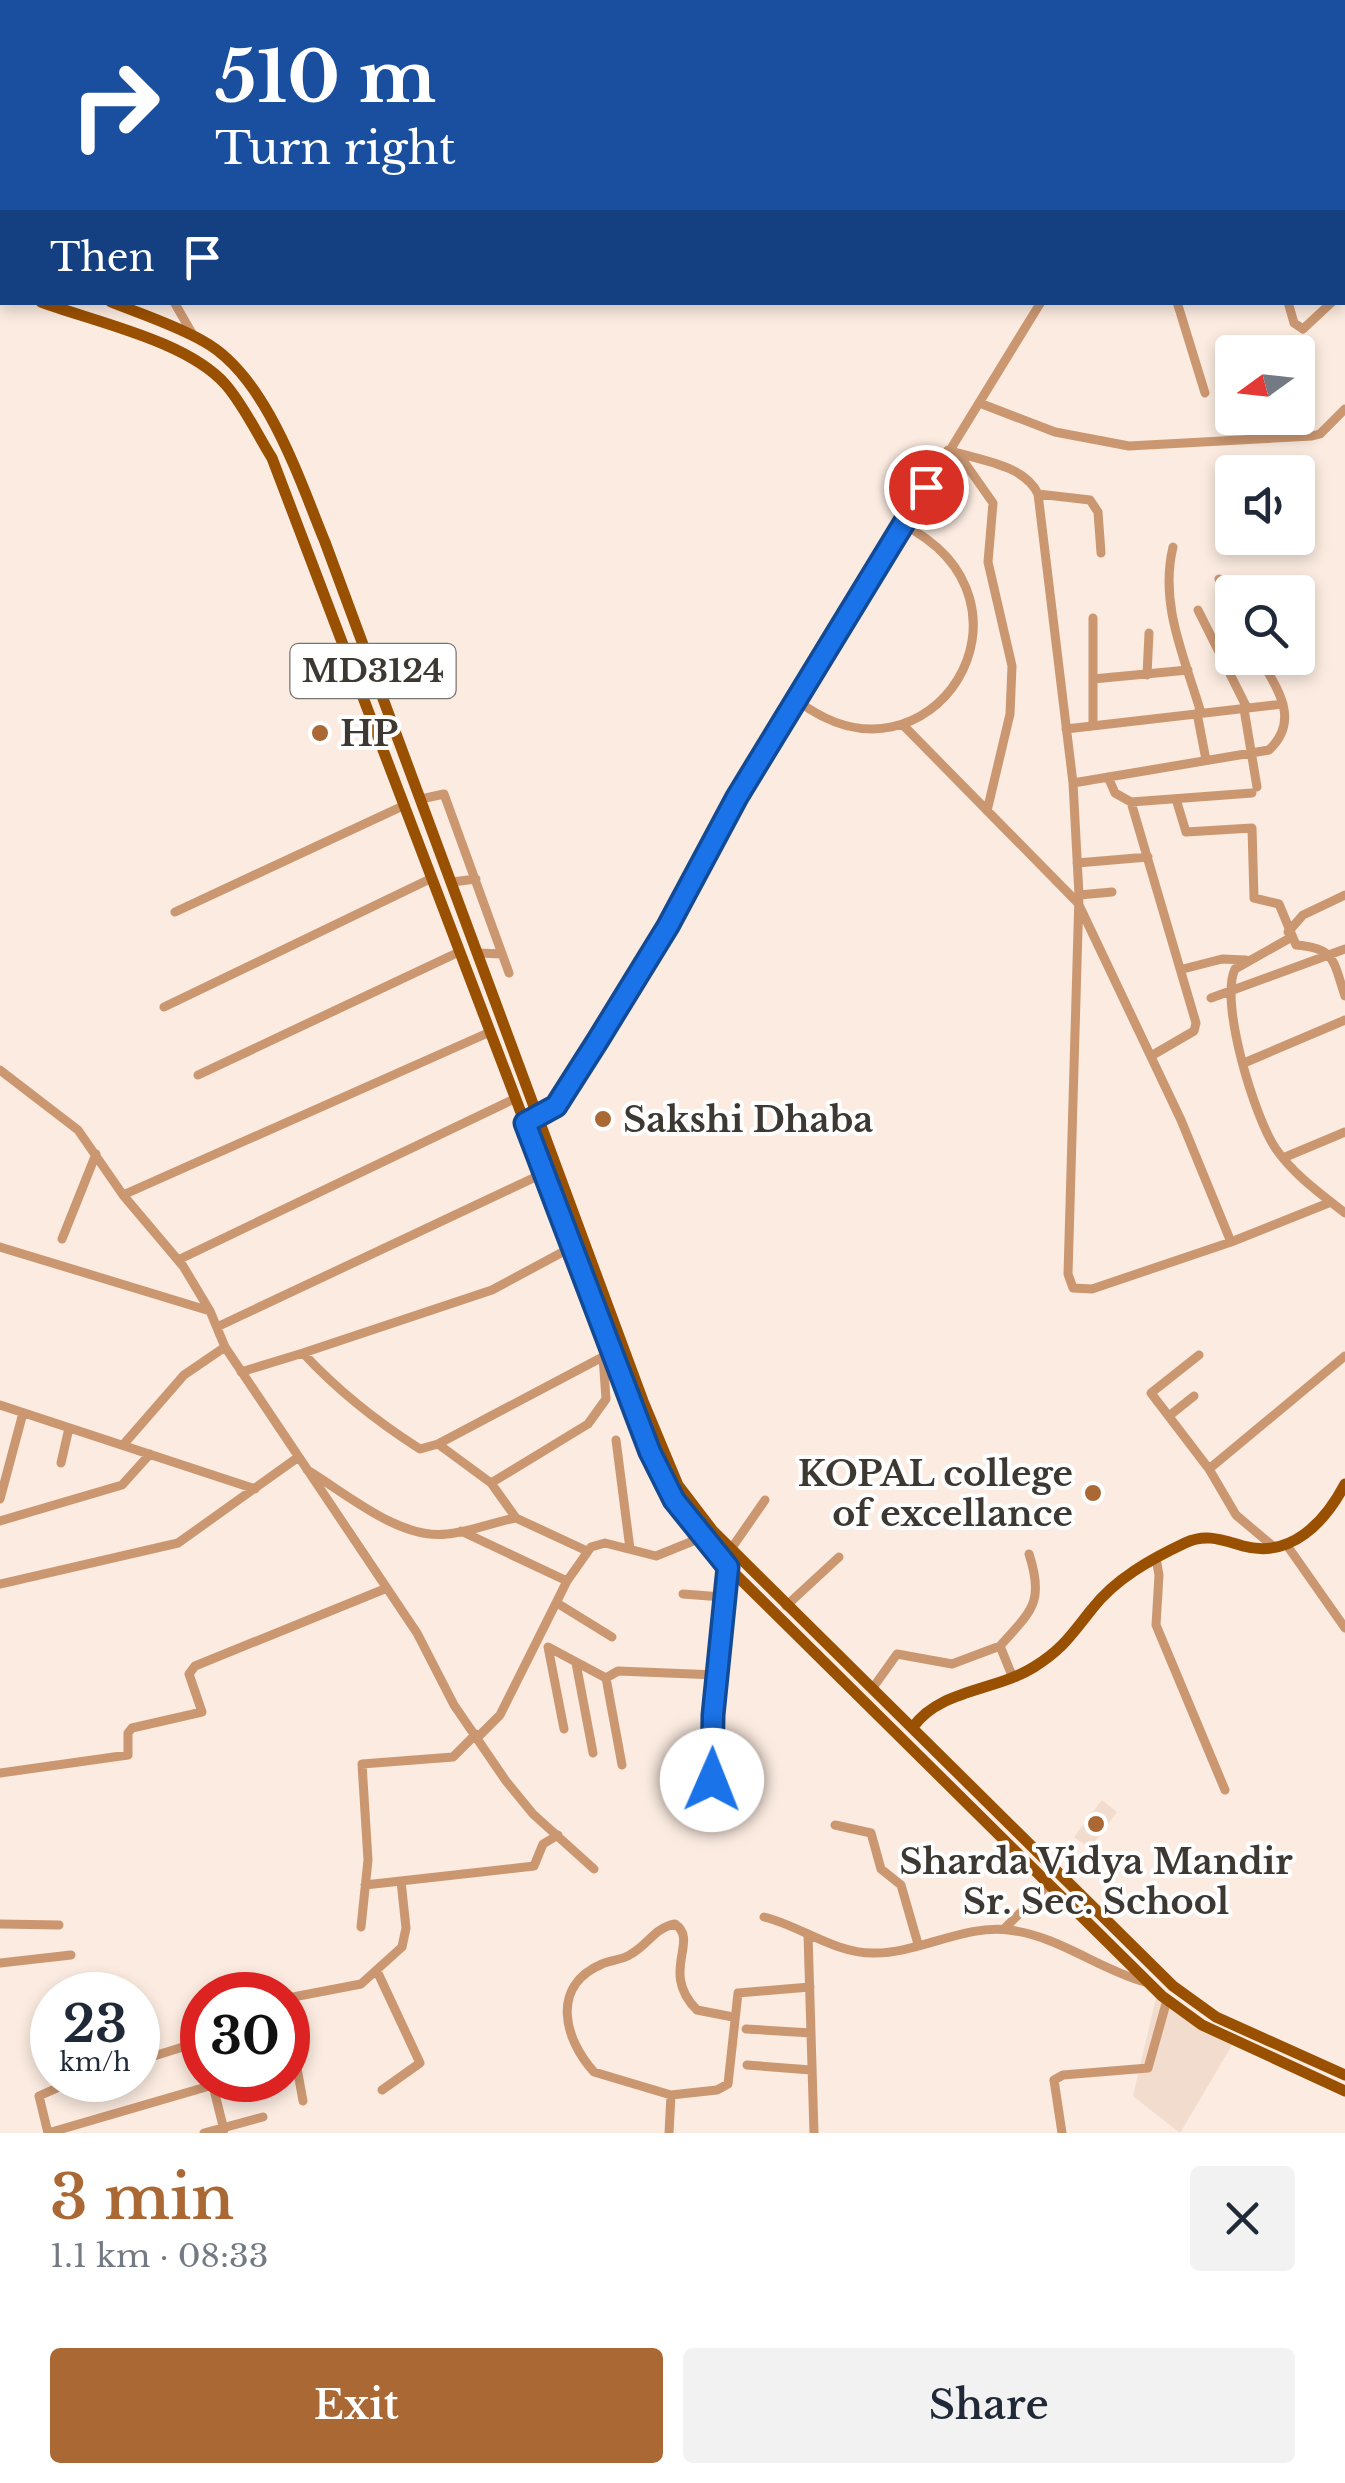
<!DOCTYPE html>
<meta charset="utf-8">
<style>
body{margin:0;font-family:"Libre Baskerville",serif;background:#f2f2f3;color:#1f2937;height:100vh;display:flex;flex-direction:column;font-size:38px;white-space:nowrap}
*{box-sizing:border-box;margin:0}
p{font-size:32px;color:#747a83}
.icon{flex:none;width:55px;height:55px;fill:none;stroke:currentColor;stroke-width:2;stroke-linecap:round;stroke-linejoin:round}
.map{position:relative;height:2133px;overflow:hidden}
.sheet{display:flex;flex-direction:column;background:#fff;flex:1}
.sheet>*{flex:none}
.banner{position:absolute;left:0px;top:0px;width:1345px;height:305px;box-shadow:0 5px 15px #0003;background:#1a4fa0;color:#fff;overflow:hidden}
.needle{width:65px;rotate:255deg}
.fabs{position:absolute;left:1215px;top:335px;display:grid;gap:20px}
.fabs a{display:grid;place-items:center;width:100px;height:100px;border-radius:10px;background:#fff;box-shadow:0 5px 15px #0003;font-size:50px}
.speed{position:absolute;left:30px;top:1972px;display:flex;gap:20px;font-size:50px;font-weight:700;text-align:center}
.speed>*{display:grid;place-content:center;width:130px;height:130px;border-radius:50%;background:#fff;box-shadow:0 5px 15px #0003;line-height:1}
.speed small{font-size:25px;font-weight:400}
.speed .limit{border:15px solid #d22;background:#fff;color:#111}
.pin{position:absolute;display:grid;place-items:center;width:85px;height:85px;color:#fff;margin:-42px;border:5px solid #fff;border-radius:50%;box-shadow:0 2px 10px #0007}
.me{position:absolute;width:110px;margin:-55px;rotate:1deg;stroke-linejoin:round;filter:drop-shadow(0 0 8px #0008)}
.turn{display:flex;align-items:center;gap:35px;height:210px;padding:0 50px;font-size:45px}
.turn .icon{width:130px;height:130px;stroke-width:2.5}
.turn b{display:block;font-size:70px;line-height:85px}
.then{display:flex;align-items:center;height:95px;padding:0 50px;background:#0003;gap:20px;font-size:38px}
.round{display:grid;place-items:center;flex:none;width:105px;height:105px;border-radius:10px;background:#f2f2f3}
.overview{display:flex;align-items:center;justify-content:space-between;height:170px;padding:0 50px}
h1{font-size:60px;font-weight:600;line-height:75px;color:#aa6934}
.cta{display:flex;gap:20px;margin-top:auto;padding:20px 50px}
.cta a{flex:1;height:115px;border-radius:10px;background:#aa6934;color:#fff;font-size:40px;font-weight:600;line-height:115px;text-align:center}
.cta a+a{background:#f2f2f3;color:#1f2937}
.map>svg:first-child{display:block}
</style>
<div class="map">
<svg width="1345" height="2133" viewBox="0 0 1345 2133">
<rect width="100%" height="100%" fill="#fbebe0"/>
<path fill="#f2dccd" d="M1102,1800L1117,1812L1090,1848L1074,1837Z
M1156,1998L1235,2040L1180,2133L1133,2096Z"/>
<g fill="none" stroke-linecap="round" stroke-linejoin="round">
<path stroke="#cb9771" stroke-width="9" d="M1290,2L1293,0
M0,35L2,39
M1342,158L1345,166
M1342,181L1345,180
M1342,290L1345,287
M174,302L193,335
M1177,302L1205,393
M1288,302L1294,323L1303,329L1332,302
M982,404L1055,432L1129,446L1312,436L1320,434L1345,409
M948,450C978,460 1024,464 1038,494L1073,783L1079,895L1068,1274L1073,1288L1092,1289L1231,1242L1331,1202
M960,456L993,503L988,562L1012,666L1010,714L987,811
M1038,494L1090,500L1098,512L1101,553
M1173,547C1159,605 1185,658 1201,713
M1219,579L1232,605
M1198,610L1247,708
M1093,618V725
M1147,675L1149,633
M1093,679L1188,670
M798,701C930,802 1057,602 902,524
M1244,709L1257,787
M1197,713L1206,760
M903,725L1078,903L1181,1120L1231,1242
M1066,729L1283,704
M1108,777L1115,793L1131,802L1252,793
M1073,783L1269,750C1301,720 1277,689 1260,658
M421,799L444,794L509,973
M1176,799L1186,832L1252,828L1254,898L1279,904L1296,945C1336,948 1333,961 1345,996
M1131,802L1196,1023L1194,1031L1151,1056
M1077,863L1148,857
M452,882L476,879
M1079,895L1112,892
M175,912L405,805
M1288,932L1303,915L1345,895
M1290,938L1235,969C1219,1002 1255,1119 1276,1149C1294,1175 1321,1194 1345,1213
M479,953L502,954
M1183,969L1222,959L1246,960
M1211,998L1345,949
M164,1007L432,878
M1244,1063L1345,1020
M0,1070L78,1130L123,1195L183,1266L210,1311L225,1347L417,1633L454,1705L506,1781L533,1814L594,1869
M198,1075L459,952
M537,1118L555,1106L668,926L737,797L1041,302
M1283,1158L1345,1132
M123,1195L490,1032
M62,1239L96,1154
M0,1247L210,1311
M178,1260L514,1099
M217,1327L544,1173
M303,1353L492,1290L572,1247
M1199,1355L1151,1393L1209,1469L1236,1515L1275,1548
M241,1372L303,1353C338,1391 376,1421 420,1449L438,1444L491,1483L516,1518L587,1551
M0,1405L255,1489
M1169,1416L1194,1396
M616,1440L630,1549
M438,1444L612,1352
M123,1445L184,1375L225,1347
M61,1463L69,1428
M1209,1469L1345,1356
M307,1470C346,1493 399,1540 447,1534C470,1532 493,1522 516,1518
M491,1483L588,1424L606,1399L603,1357
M0,1499L23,1413
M0,1521L122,1485L150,1454
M461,1531L567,1581
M1286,1544L1345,1628
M1156,1558L1159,1575L1156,1625L1225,1790
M0,1584L178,1543L297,1458
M683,1594L722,1597
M557,1603L612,1637
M786,1606L839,1557
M548,1647L564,1729
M548,1647L606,1678
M576,1663L593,1753
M1013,1678L1000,1646C1031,1611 1045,1603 1029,1554
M872,1689L897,1654L952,1664L1000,1646
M478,1737L500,1715L567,1581L591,1547L605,1543L656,1556L703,1537
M622,1765L606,1678L618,1671L717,1675
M0,1773L128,1755V1733L132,1728L202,1712L189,1674L195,1666L387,1588
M711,1812L722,1597L731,1549L765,1500
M835,1825L871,1833L881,1869L901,1885L918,1944
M365,1885L534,1866L543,1844L558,1835
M764,1917C801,1926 834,1953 873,1953C917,1954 965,1924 1009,1930C1059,1936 1098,1969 1145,1982
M0,1924L59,1925
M361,1927L368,1860L362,1764L453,1757L476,1734
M1004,1929L1048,1885
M808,1934L814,2133
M0,1963L71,1955
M377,1971L420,2063L382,2090
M288,1998L361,1984L402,1947L406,1928L401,1881
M288,2018L303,2101
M746,2029L811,2033
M138,2061L202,2041
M747,2065L811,2070
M212,2082L224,2130
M671,2095L594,2072C564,2039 550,1986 602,1964C611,1960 623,1960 631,1954C648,1945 654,1928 675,1924C700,1941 659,1972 697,2010L733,2017
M48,2133L230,2080
M48,2133L39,2096L75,2080
M204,2133L263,2117
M669,2133L671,2095L717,2090L728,2084L738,1993L810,1987
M1062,2133L1054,2080L1063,2075L1148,2068L1167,2000"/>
<path stroke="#995001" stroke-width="11" d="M0,266L2,267
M0,288L2,289
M41,302C95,322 188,341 226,385C244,406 257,434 272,458L650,1452L674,1501L728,1567L1162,1996L1202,2025L1345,2091
M111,302C141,314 175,325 203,341C266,375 299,479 325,542L643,1401L678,1485L713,1531L1173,1986L1216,2017L1345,2075
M913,1727C940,1689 996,1691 1034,1667C1063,1649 1071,1635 1092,1609C1115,1579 1151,1559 1185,1543C1206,1533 1222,1540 1243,1546C1291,1559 1325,1522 1345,1484"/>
</g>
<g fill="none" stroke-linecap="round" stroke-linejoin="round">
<defs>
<path id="route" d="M712,1780L713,1715L728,1567L674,1500L650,1452L525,1123L556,1106L598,1040L668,926L737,797L926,487"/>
</defs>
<use href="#route" stroke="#114b97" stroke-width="25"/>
<use href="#route" stroke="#1a73e8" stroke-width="18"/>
</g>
<g fill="#aa6934" stroke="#fff" stroke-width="4">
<circle cx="320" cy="733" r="10"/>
<circle cx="603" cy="1119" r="10"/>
<circle cx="1093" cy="1493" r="10"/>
<circle cx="1096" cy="1824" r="10"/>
</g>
<g text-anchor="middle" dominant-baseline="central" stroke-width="8" stroke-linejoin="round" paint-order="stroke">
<rect fill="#fff" stroke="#787470" stroke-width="2.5" x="290.5" y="644" width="165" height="54" rx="8"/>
<g font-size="32" font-weight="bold" fill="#3e3833">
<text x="373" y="671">MD3124</text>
</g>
<g font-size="35" font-weight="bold" fill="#3e3833" stroke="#fff" text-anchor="start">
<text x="340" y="733">HP</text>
<text x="623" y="1119">Sakshi Dhaba</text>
<text x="1073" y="1473" text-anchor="end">KOPAL college<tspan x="1073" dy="40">of excellance</tspan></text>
<text x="1096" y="1861" text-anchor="middle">Sharda Vidya Mandir<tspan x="1096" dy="40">Sr. Sec. School</tspan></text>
</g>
</g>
</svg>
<div class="fabs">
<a><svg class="needle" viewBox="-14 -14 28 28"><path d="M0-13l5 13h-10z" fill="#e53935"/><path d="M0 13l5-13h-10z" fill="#747a83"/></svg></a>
<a><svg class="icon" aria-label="sound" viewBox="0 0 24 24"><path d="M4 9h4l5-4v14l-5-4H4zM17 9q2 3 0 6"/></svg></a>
<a><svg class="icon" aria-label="search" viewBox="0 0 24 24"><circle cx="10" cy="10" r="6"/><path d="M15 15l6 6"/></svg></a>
</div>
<div class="speed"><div>23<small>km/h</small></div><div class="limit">30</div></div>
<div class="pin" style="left:926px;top:487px;background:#d93025"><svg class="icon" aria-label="arrive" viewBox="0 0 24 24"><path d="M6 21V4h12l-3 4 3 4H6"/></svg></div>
<svg class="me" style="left:712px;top:1780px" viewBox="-20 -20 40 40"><circle r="19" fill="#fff"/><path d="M0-13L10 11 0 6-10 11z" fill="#1a73e8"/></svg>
<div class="banner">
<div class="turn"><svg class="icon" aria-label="right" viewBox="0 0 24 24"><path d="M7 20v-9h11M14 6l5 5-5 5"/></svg><div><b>510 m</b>Turn right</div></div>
<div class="then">Then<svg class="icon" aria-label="arrive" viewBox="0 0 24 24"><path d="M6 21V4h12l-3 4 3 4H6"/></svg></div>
</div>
</div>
<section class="sheet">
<div class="overview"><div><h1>3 min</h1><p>1.1 km · 08:33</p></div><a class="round"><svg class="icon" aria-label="close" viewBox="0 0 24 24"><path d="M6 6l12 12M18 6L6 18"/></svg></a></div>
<div class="cta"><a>Exit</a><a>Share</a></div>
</section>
